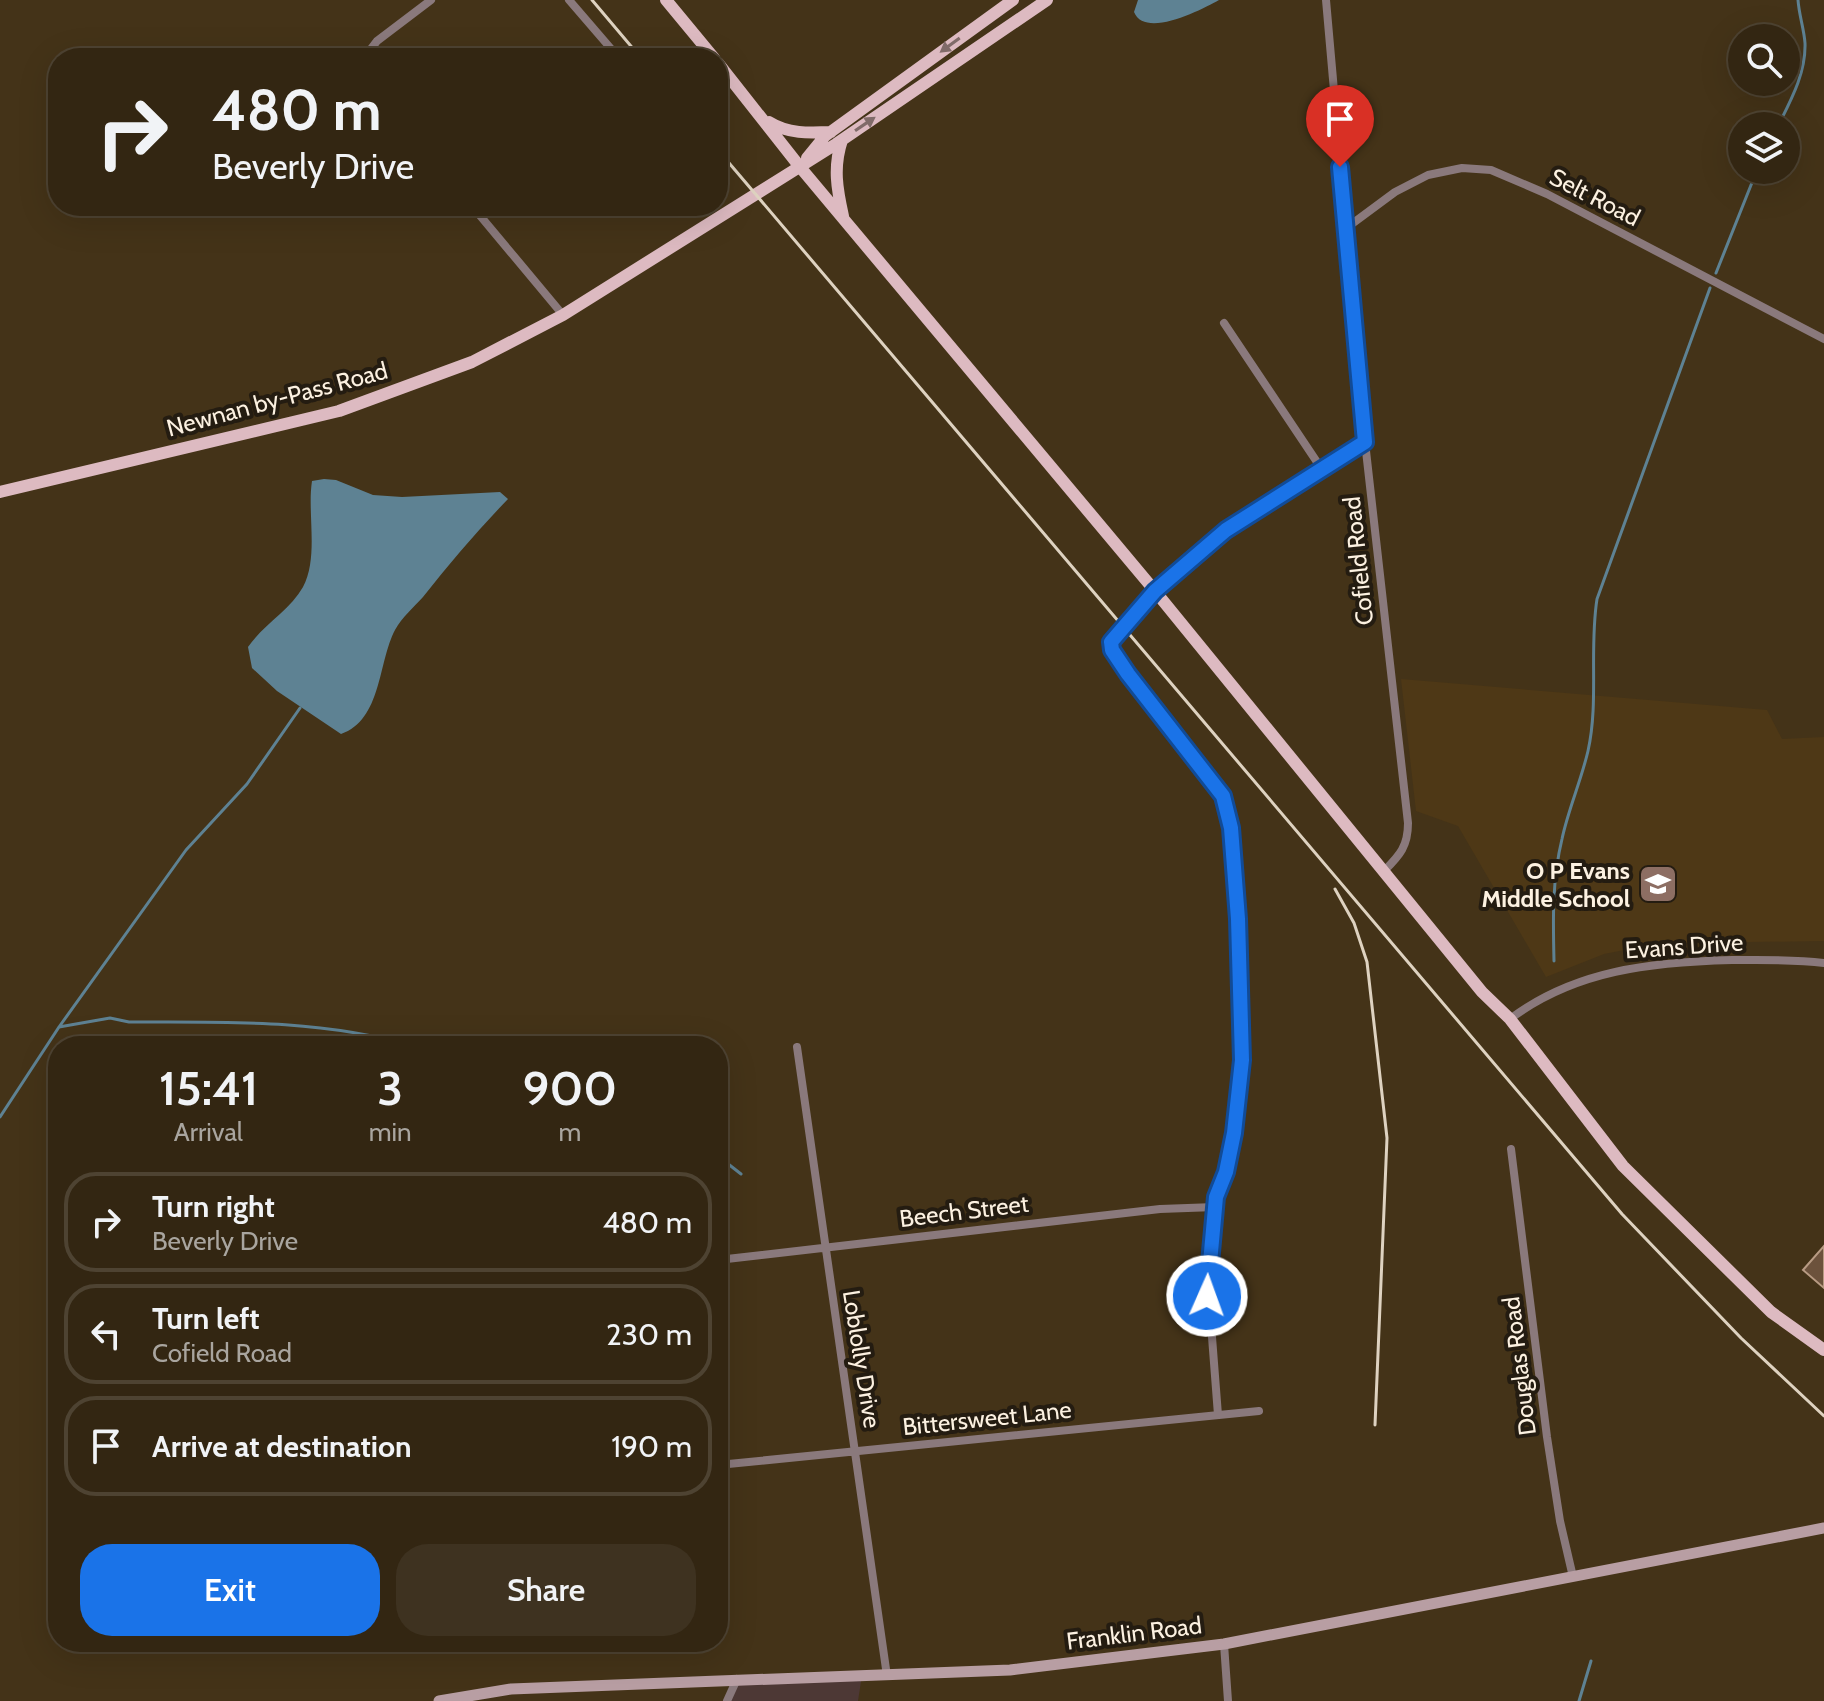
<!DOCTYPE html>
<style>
body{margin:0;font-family:Cabin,sans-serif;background:#3e3220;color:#f1f3f6;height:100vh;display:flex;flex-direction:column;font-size:30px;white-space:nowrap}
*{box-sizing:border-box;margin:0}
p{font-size:26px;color:#a9a59f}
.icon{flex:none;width:44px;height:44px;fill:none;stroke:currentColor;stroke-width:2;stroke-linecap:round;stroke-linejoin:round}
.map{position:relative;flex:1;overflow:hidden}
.details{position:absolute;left:48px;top:1036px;width:680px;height:616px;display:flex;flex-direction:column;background:#332612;border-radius:32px;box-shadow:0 8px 32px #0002,0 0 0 2px #4e4332}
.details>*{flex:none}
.top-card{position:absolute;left:48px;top:48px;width:680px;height:168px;border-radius:32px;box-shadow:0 8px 32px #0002,0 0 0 2px #4e4332;background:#332612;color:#f1f3f6;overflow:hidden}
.fabs{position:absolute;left:1728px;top:24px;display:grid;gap:16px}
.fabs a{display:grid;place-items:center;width:72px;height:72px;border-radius:50%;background:#332612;box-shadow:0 8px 32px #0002,0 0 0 2px #4e4332;font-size:40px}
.pin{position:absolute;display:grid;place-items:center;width:68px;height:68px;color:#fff;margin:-82px -34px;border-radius:50% 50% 50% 0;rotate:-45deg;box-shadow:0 0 8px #0007}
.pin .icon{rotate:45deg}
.me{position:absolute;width:88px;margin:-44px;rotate:2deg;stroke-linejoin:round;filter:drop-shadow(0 0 6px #0008)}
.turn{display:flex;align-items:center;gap:28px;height:168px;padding:0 32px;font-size:36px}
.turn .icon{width:104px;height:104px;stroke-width:2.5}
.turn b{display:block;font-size:56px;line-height:68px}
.eta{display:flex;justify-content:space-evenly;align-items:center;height:136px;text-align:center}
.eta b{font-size:48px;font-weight:600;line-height:56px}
.button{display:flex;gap:16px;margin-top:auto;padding:16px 32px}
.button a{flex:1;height:92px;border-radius:32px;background:#1a73e8;color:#fff;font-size:32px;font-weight:600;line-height:92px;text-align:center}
.button a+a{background:#3e3220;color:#f1f3f6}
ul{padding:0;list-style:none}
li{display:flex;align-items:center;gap:24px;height:100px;margin:0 16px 12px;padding:0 16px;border:4px solid #4e4332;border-radius:32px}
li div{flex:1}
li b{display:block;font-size:30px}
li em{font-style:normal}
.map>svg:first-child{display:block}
</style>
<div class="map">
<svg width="1824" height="1701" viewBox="0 0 1824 1701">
<rect width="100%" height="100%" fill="#443318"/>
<path fill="#4d3835" d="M862,1675L858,1701H726L736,1677Z"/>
<path fill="#4e3816" d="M1401,679L1767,710L1782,739L1824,737V941L1682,943L1645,946L1604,954L1546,977L1458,826L1416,811Z"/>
<path fill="#5e8293" d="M1138,0H1219C1201,10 1145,39 1134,12Z
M324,479L336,480L373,495L402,497L500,492L508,499C478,530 450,563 423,597C414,607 402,617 395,630C378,662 382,720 341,734L277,691L252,668L248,647C263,625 290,610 303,587C319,557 307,513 312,481Z"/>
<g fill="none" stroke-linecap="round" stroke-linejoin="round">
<path stroke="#5e8293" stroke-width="3" d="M1778,126C1791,100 1806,73 1805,43C1804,29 1799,15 1798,0
M1716,273L1757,170
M1554,961C1553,920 1552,880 1562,839C1568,810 1581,781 1588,751C1599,702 1589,649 1597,599L1710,288
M59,1027L110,1018L129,1022C225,1022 321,1019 413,1046
M0,1117L59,1027L186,850L247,784L300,708
M718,1156L741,1174
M1579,1701L1591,1661"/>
</g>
<path fill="#6c523c" stroke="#b89b83" stroke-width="2" d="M1824,1246V1288L1803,1270Z"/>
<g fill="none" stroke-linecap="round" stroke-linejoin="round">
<path stroke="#8a797c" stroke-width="8" d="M569,0L619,58
M1326,0L1365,442L1408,823C1408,846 1400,855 1385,870
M364,58L377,41L431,0
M718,172L721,176
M472,206L563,315
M1345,229L1395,192L1428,175L1462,168L1491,170L1547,194L1824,339
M1224,323L1321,468
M1510,1019C1575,970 1652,962 1732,960C1763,960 1793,959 1824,963
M797,1047L887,1676
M1511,1149L1547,1437L1560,1521L1573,1577
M718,1260L1160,1209L1215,1207
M1218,1415L1207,1272L1216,1197L1226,1172L1234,1133L1242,1060L1238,919L1231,828L1223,796L1128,674L1112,650L1111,642L1124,630L1155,591L1226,530L1365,442
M718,1465L1259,1411
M1224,1644L1228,1701
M727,1701L737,1679"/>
<path stroke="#b89ea3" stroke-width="11" d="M439,1701L511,1689L1010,1670L1224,1644L1824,1528"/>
<path stroke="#ddbac1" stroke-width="12" d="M666,0L714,58
M718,63L800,167L1155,591L1482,992L1510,1019L1623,1166L1771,1312L1824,1350
M769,122C788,134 809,133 831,132
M842,140C833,167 837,189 843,216
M807,158L825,136L1013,0
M0,492L339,411L472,362L563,315L836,144L1047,0"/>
<path stroke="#ded2c0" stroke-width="3" d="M592,0L641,58
M718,150L1622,1214L1741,1338L1824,1416
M1335,889L1354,923L1367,962L1387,1138L1375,1425"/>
</g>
<defs><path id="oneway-solid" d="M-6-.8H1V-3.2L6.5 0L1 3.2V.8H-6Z" transform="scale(2)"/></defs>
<g fill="#806b69">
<use href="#oneway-solid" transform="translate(950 45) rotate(144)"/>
<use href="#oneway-solid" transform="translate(865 124) rotate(-34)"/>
</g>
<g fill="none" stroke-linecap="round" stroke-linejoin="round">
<defs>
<path id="route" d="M1207,1296L1216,1197L1226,1172L1234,1133L1242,1060L1238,919L1231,828L1223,796L1128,674L1112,650L1111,642L1155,591L1226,530L1365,442L1340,167"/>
</defs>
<use href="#route" stroke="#114b97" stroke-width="20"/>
<use href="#route" stroke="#1a73e8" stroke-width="14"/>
</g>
<defs>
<symbol id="school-square" viewBox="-11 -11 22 22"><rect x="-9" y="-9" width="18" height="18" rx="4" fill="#8d6e63" stroke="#241c11"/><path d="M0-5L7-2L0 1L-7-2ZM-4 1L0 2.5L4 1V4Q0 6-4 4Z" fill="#fff"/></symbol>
</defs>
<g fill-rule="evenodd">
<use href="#school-square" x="1636" y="862" width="44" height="44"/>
</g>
<g text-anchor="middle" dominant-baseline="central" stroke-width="8" stroke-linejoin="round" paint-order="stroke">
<g font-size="24" fill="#fcf1e1" stroke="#241c11">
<text transform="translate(1595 197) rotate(27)">Selt Road</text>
<text transform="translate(277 399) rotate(-15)">Newnan by-Pass Road</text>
<text transform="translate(1358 561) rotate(-96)">Cofield Road</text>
<text transform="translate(1684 946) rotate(-4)">Evans Drive</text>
<text transform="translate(964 1211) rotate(-7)">Beech Street</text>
<text transform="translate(862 1359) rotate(81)">Loblolly Drive</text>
<text transform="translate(1519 1366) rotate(-97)">Douglas Road</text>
<text transform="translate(987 1418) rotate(-6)">Bittersweet Lane</text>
<text transform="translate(1134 1633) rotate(-7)">Franklin Road</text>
</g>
<g font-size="24" font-weight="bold" fill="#fcf1e1" stroke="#241c11" text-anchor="end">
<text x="1630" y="870">O P Evans<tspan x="1630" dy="28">Middle School</tspan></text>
</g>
</g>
</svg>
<div class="fabs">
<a><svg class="icon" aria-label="search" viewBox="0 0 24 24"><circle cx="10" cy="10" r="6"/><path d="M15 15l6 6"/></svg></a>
<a><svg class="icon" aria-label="layers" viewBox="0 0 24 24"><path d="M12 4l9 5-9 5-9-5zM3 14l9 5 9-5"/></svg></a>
</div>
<div class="pin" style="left:1340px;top:167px;background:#d93025"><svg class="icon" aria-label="arrive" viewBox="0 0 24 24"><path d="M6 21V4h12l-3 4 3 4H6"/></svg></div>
<svg class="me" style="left:1207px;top:1296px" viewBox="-20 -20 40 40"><circle r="17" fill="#1a73e8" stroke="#fff" stroke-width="3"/><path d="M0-11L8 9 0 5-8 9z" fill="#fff"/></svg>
<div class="top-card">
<div class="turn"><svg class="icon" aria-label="right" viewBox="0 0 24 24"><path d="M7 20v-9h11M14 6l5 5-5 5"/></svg><div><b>480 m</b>Beverly Drive</div></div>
</div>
<section class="details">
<div class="eta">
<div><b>15:41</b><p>Arrival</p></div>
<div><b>3</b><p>min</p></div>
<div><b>900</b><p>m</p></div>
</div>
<ul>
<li><svg class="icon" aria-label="right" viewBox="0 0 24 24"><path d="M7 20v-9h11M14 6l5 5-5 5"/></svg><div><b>Turn right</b><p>Beverly Drive</p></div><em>480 m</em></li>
<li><svg class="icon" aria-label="left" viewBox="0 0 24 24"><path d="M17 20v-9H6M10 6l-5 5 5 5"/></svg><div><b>Turn left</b><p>Cofield Road</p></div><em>230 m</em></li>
<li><svg class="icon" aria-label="arrive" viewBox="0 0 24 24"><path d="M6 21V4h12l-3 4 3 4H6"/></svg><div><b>Arrive at destination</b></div><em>190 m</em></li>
</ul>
<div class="button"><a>Exit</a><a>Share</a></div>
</section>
</div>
